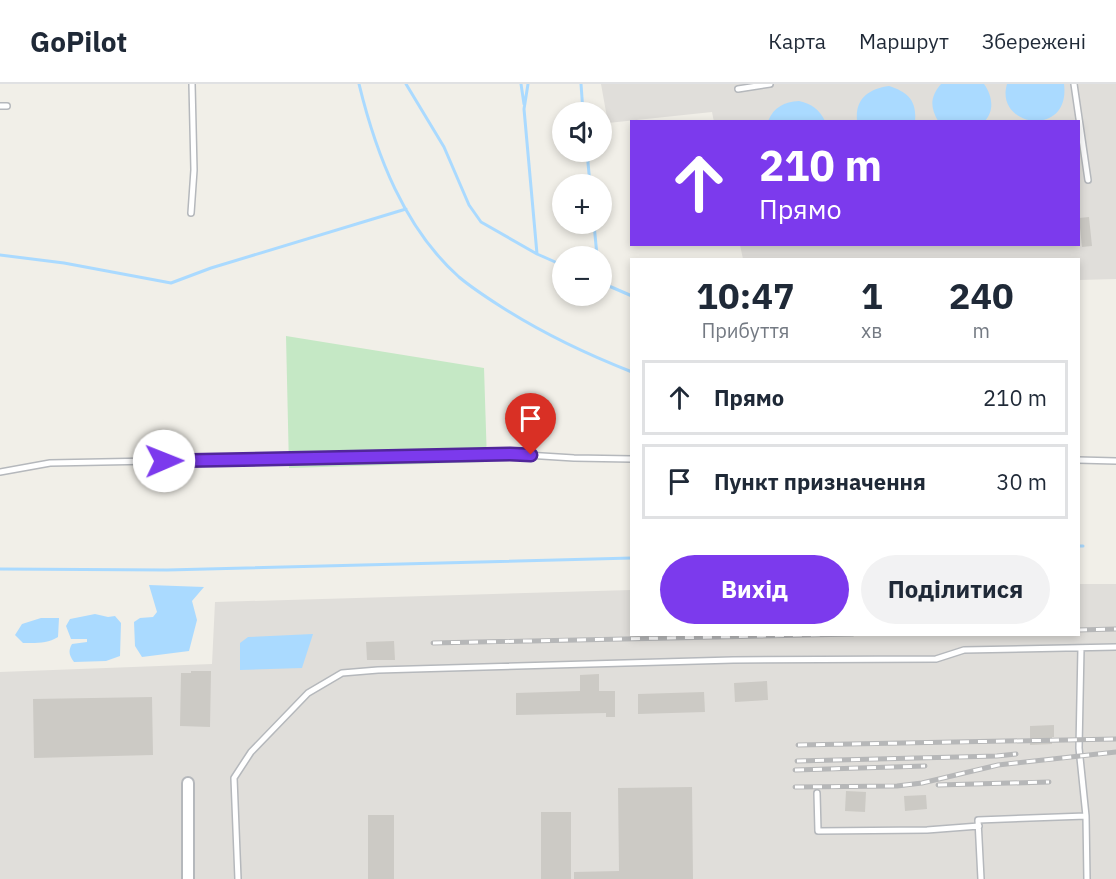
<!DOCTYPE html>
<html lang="uk">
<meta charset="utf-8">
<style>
body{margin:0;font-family:"IBM Plex Sans",sans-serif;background:#f2f2f3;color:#1f2937;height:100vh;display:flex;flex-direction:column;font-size:22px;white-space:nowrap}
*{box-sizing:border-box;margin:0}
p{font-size:20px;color:#747a83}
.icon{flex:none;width:33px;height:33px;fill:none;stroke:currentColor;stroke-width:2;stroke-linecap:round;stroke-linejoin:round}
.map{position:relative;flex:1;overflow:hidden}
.details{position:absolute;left:630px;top:174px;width:450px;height:378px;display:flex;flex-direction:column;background:#fff;border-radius:0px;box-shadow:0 3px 9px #0003}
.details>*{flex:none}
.hud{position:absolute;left:630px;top:36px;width:450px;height:126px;border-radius:0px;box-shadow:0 3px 9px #0003;background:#7c3aed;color:#fff;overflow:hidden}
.tools{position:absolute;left:552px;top:18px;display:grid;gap:12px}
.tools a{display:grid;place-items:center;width:60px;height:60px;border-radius:50%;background:#fff;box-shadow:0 3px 9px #0003;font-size:30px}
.pin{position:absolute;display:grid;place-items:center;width:51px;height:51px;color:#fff;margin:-62px -26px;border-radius:50% 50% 50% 0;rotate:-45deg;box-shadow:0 0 6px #0007}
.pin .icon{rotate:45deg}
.me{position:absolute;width:66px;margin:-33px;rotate:89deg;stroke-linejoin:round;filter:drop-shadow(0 0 4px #0008)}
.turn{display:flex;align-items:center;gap:21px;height:126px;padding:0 30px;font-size:27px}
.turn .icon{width:78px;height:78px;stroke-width:2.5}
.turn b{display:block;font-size:42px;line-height:51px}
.eta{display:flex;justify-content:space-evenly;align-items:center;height:102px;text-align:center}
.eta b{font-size:36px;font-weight:700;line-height:42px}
.primary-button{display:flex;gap:12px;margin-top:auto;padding:12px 30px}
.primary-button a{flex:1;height:69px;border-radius:36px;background:#7c3aed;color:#fff;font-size:24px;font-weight:700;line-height:69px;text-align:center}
.primary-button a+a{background:#f2f2f3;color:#1f2937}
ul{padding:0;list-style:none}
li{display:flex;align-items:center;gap:18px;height:75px;margin:0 12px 9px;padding:0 18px;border:3px solid #e0e1e3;border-radius:0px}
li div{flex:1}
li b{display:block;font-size:22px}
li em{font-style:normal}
header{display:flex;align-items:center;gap:36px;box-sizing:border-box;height:84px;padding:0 30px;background:#fff;border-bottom:2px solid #e0e1e3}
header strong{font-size:28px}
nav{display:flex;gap:33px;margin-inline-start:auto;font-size:21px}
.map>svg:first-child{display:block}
</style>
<header>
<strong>GoPilot</strong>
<nav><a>Карта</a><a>Маршрут</a><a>Збережені</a></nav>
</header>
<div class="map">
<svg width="1116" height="795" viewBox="0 0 1116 795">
<rect width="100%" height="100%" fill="#f1efe8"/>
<path fill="#e0deda" d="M601,0H1116V195L1079,196L1078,176L743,175L740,161L1078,160V38H714L712,28L608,39Z
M1079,500H1116V795H0V588L212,580L215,518L631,506L632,550H1078Z"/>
<path fill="#c5e8c5" d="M286,252L484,284L487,378L289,384Z"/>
<path fill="#aadaff" d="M941,0H984C992,11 995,26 985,37H938C930,23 930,13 941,0Z
M1007,0H1064C1071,55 994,43 1007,0Z
M889,2C908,8 917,17 915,37H857C855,15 868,5 889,2Z
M799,17C812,20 819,25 825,37H768C774,23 784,18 799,17Z
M149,501L204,503L192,517L197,536L189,567L142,573L135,562L134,538L140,534L153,533L157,528Z
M95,530L108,533L115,532L121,539L120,572L106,577L74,578C69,571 68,567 72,560L87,558V555H71L66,542L70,535Z
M41,534H59L58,553C47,560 36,559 23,559L15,551L22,540Z
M313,550L302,584L240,586V559L248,553Z"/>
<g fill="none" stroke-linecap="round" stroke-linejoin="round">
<path stroke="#aadaff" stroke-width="3" d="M359,0C376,70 404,144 459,193C472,204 486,213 500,222C542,249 586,270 632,288
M406,0L444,63L469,121L481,138L537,170
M521,0L524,20
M528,0L524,25L537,170L562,181
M581,0L583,28
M587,68L590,100
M594,140L597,172
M0,171L64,179L171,199L211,184L406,125
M602,199L632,212
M1078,462H1083
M0,485L167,486L632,474"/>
</g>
<path fill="#cccac5" d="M1089,133L1092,162L1082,163L1079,134Z
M394,557L395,576H367L366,558Z
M191,587H211L210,643L180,642L181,589H191Z
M599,590V607H615V633H606V629L516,631V609L580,607V591Z
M767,597L768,616L735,618L734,599Z
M704,608L705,628L638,630V610Z
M152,613L153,671L34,674L33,615Z
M1054,641V653H1052V660L1030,661V642Z
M692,703L693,795H574V788L619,787L618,704Z
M846,707L866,708L865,728L845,727Z
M926,711L927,725L905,727L904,712Z
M541,728H571V795H541Z
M368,731H394V795H368Z"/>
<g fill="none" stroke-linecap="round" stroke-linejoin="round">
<defs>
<path id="lane" d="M1074,0L1088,96
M738,5L770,0
M0,22H7
M191,129L194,86L192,0
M1078,376L1116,377
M0,388L50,379L510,370L574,374L632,375
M1081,564L1079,664L1086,732L1087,795
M817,709L818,747L927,746L979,742
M238,795L234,694L251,668L308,609L342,589L378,586L733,576L936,575L964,566L1116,563
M981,795L978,736L1086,732"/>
<path id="street" d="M188,699V795"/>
</defs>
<use href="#lane" stroke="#b5b8bc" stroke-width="8"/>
<use href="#street" stroke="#b5b8bc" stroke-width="14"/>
<use href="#lane" stroke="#fff" stroke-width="5"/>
<use href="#street" stroke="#fff" stroke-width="10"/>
<defs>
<path id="rail" d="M1078,546L1116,545
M433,559L853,550
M798,661L1116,655
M797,677L997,672L1016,670
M795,686L925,682
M938,701L1049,698
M795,703L897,702L922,699L998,681L1116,668"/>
</defs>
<use href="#rail" stroke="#b6b7b8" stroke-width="5"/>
<use href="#rail" stroke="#fff" stroke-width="3" stroke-dasharray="9" stroke-linecap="butt"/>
</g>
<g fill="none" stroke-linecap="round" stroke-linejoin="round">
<defs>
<path id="route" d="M164,377L510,370L531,371"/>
</defs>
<use href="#route" stroke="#51269a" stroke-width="15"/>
<use href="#route" stroke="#7c3aed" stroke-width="10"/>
</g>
</svg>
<div class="tools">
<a><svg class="icon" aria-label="sound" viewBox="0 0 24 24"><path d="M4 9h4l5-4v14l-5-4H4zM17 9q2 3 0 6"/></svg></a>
<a>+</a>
<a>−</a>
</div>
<div class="pin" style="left:531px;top:371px;background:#d93025"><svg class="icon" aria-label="arrive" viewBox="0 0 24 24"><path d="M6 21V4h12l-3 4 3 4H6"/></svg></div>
<svg class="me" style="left:164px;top:377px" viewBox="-20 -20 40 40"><circle r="19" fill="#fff"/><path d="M0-13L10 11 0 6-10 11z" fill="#7c3aed"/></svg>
<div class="hud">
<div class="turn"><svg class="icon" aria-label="ahead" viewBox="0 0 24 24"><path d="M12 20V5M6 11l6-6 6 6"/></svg><div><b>210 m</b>Прямо</div></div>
</div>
<section class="details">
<div class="eta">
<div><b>10:47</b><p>Прибуття</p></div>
<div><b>1</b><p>хв</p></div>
<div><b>240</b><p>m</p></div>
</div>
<ul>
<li><svg class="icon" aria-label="ahead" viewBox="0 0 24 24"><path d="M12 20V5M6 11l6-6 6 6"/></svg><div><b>Прямо</b></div><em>210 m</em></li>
<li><svg class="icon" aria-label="arrive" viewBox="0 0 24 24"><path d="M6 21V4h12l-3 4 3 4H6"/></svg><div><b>Пункт призначення</b></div><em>30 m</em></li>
</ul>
<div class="primary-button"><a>Вихід</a><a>Поділитися</a></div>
</section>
</div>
